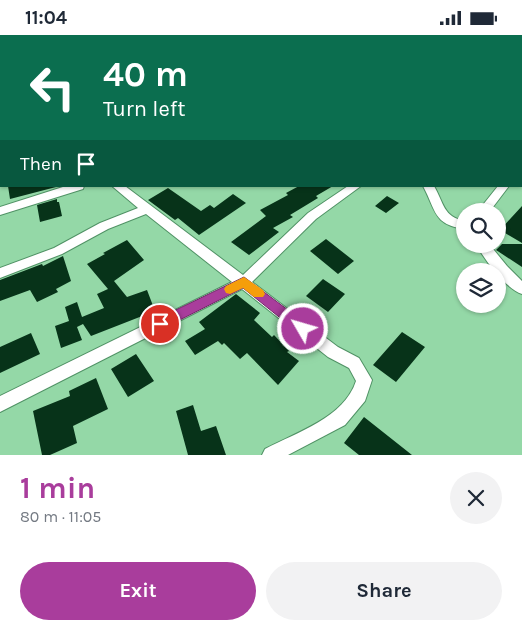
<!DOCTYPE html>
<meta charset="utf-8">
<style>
body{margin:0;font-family:Karla,sans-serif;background:#f2f2f3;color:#1f2937;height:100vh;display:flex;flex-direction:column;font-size:19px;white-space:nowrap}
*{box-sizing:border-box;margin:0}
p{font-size:16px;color:#747a83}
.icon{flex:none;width:28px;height:28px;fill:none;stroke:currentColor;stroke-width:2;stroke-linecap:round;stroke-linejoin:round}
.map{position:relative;height:420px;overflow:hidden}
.details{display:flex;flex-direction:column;background:#fff;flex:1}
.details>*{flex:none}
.hud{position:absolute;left:0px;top:0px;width:522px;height:152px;box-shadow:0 1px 4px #0004;background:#0b6e4f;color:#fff;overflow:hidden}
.tools{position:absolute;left:456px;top:168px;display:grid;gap:10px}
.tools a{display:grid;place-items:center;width:50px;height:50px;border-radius:50%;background:#fff;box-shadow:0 1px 4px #0004;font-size:25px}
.pin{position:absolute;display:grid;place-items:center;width:42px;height:42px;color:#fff;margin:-21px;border:2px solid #fff;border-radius:50%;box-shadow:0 1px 5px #0007}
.me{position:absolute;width:55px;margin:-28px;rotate:308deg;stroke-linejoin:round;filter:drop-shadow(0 0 4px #0008)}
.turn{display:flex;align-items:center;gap:18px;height:105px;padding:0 20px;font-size:22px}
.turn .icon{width:65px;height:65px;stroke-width:2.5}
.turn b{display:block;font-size:35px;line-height:42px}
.then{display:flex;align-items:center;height:48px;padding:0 20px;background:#0003;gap:10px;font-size:19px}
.round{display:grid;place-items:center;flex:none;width:52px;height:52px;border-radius:26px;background:#f2f2f3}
.overview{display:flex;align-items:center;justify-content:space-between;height:85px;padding:0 20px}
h1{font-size:30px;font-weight:700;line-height:38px;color:#a93d9c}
.primary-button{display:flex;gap:10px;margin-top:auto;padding:10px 20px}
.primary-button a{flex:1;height:58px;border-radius:30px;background:#a93d9c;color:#fff;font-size:20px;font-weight:700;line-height:58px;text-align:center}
.primary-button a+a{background:#f2f2f3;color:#1f2937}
.status{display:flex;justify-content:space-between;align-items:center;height:35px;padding:0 25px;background:#fff;direction:ltr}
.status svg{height:14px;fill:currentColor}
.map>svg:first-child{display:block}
</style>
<div class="status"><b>11:04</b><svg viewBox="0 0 49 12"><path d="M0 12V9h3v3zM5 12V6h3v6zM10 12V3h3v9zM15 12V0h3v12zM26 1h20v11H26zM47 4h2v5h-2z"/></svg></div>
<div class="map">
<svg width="522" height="420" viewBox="0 0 522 420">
<rect width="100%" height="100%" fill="#94d8a7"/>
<path fill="#073319" d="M8,151H55L56,152L10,164Z
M299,151H333L316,161L318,163L290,180L293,182L273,193L279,197L249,220L231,207L266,181L260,175L288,160L286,158Z
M168,153L201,176L210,170L214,173L233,159L246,168L199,200L178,183L175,185L148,165Z
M387,161L399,168L386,178L375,171Z
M57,164V167H59L62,181L40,187L37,170Z
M522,171V208L500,195Z
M326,204L354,226L338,239L310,216Z
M127,205L144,225L114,246L127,262L147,255L155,276L91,301L83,289L77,292L82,305L61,313L55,291L69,286L65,272L77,267L82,282L104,273L97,259L108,254L87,229L105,219L103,218Z
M502,209H522V232L496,215Z
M63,221L71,246L56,254L58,257L37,267L30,255L0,266V245L42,229L43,231Z
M323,244L345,259L328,277L306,261Z
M236,259L260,278L254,285L272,302L274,300L289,316L287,317L299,326L278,350L247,318L240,324L224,308L222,310L218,306L195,320L185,306L205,294L199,287Z
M402,297L425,312L396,347L373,330Z
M31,298L40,319L0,338V312Z
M136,319L154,346L128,362L111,334Z
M96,343L108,374L73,391L77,408L50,420H42L33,376L70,361L69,356Z
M193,370L201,396L216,391L226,420H188L176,376Z
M364,382L412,420H359L344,408Z"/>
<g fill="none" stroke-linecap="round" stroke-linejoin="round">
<defs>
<path id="minor" d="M325,0H333L334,1H326Z
M1,28V34L0,35V29Z
M0,46L1,47V53L0,52Z
M522,122V129H521V122Z
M66,151H84L83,154L0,180V172Z
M112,151H125L243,240L308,178L348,151H361L316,184L252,247L338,312L359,323L372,345L365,366L345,390L288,420H262L265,414C297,397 344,383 356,346L349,333L328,322L242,254L0,377V361L232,247L146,179L108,194L62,219L0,243V233L54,213L100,188L138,173Z
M423,151H434C444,168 443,182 465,186V194C433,190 436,175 423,151Z
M498,151H509L490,176H478Z
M476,209H489L507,231L522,246V259C506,254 484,224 476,209Z"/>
</defs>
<use href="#minor" stroke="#509265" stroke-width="2"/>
<use href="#minor" fill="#fff" fill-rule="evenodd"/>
</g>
<path fill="#a93d9c" stroke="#6e2865" d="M244,242L308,290L310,294L308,298L303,299L299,298L243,253L164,293L160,294L155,293L153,289L155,285Z"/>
<path fill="#f59e0b" d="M244,242L263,255L265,259L263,262H254L243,253L230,259L226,258L224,254L226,251Z"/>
</svg>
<div class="tools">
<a><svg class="icon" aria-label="search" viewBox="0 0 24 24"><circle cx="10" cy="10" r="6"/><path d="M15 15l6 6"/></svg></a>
<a><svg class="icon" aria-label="layers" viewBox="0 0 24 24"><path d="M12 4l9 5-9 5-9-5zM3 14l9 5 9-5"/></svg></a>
</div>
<div class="pin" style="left:160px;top:289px;background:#d93025"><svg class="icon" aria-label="arrive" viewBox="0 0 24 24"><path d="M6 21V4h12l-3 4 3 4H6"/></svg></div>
<svg class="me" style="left:303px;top:294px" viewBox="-20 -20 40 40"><circle r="17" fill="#a93d9c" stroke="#fff" stroke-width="3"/><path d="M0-11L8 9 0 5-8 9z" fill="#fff"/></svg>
<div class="hud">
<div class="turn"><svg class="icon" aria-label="left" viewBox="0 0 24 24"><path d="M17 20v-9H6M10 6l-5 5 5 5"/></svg><div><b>40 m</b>Turn left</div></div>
<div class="then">Then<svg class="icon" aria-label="arrive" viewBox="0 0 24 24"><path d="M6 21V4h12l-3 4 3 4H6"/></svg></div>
</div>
</div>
<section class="details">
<div class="overview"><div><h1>1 min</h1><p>80 m · 11:05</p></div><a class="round"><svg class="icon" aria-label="close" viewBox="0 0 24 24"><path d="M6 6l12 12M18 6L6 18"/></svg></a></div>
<div class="primary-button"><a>Exit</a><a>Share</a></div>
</section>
